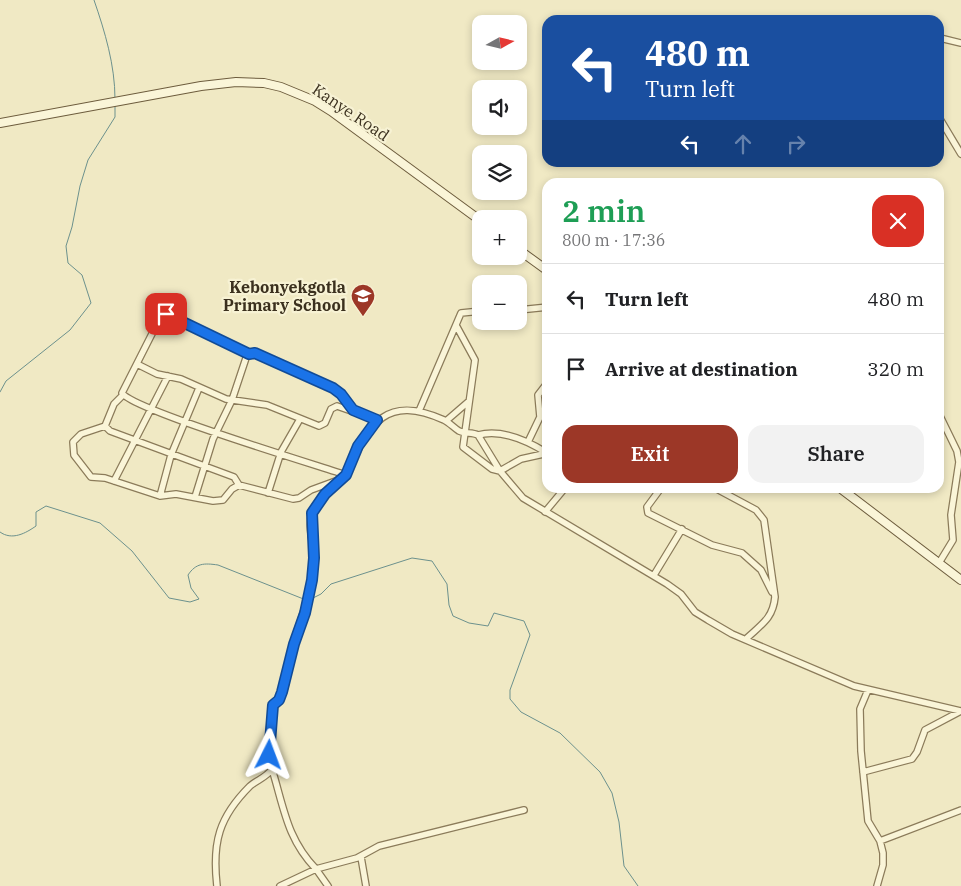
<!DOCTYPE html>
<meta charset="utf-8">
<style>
body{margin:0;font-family:"IBM Plex Serif",serif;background:#f2f2f2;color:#202124;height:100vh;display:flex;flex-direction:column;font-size:19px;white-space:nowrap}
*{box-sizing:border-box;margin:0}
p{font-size:16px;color:#757577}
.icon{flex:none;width:28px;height:28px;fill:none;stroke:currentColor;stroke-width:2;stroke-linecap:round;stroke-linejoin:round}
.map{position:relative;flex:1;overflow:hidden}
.side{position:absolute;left:542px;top:178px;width:402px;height:315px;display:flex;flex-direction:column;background:#fff;border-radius:15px;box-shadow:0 2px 8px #0003}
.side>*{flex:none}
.hud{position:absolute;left:542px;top:15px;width:402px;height:152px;border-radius:15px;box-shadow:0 2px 8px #0003;background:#1a4fa0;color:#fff;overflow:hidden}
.needle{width:32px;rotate:82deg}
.buttons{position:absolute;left:472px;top:15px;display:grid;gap:10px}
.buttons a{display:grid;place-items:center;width:55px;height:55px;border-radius:10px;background:#fff;box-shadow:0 2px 8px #0003;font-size:25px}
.pin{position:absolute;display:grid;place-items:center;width:42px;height:42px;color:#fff;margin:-21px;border-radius:10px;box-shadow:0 2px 8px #0006}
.me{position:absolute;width:55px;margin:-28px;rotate:3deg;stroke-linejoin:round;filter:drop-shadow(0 0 4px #0008)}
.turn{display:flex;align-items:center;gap:18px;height:105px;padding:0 20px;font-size:22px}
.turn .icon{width:65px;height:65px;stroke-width:2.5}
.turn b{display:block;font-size:35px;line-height:42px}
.lanes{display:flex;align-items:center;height:48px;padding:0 20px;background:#0003;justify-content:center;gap:25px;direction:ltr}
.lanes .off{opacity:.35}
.round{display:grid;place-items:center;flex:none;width:52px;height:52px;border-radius:15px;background:#f2f2f2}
.overview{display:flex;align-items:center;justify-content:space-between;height:85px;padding:0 20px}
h1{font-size:30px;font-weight:600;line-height:38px;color:#1e9e55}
.cta{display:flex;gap:10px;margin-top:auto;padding:10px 20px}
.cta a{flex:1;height:58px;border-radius:15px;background:#9c3727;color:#fff;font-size:20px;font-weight:600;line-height:58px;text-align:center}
.cta a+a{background:#f2f2f2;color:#202124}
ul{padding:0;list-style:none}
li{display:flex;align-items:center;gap:15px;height:70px;padding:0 20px;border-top:1px solid #e0e0e0}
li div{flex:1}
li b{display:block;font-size:19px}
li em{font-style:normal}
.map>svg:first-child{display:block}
</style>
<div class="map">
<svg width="961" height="886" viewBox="0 0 961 886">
<rect width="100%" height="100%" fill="#f0e9c4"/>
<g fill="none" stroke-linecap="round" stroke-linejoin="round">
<path stroke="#6c918d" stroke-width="1" d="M94,0C105,32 115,65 115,99
M0,392L6,381L70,330L91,303L82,275L68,263L66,246L72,227L80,186L88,160L115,117V105
M0,532C12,541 26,533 36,526V512L46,506L100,523L132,551L169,598L190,602L199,599L191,588L188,575C196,563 204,563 218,565L306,600
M309,600L321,594L331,584L412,558L432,561L447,584L449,605L453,616L469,623L488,626L494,613L524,621L530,635L510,690V699L521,712L560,733L600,772L612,793L619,822L624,866L638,886"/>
<defs>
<path id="minor" d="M940,38L961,43
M940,119L961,154
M519,310L548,307
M457,327L475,360L463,447L492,469L500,471L521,459L548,453
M249,354L170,315L164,314L160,318L122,393C133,410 313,464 346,475
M137,364L157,374L181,379L226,399L267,405L319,426L325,423L331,409L337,406L377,420
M123,395L114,404L105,426L81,434L73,442L74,455L91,477L105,478L160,496L176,494L213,501L223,500L232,489L239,485L293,499L299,498L311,490L341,479
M419,411L461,313L481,311
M446,421L468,402
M105,426L110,431L234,477L239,485
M478,435C501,429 528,441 547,453
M528,442L540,417L538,395L548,382
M114,481L168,376
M661,488L647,507L648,513L712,545L742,553L761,570L772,592
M715,488L756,510L764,520L775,597C773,618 762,624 747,638
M268,493L281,452L300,419
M160,496L171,455L199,388
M195,497L213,439L232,400L246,358L250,353H255L336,389L353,410
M545,512L565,488
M939,563L953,540L951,515L959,462L957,451L940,416
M654,575L682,529
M868,690L860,709L861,751L868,821L880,841L883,853V865L877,886
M272,769C284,808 287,839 316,869L357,858L379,846L524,810
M863,772L912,759L917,752L925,730L961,711
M880,841L961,810
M361,857L366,886
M217,886C212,842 219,817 250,786C257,780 267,777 272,769L268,744L273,705C275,704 277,702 279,700C287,690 287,669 290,657C298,624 312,595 314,562C315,546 307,528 312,513C318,494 340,488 348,470C370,423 386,394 444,420C450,423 454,428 459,431C465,434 472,432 478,435L500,471L523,498L667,584L681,594L695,612L708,620L732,634L854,686L961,711
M280,886L316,869L328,886"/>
<path id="secondary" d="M0,123L201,86L236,82L264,83L281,87L315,101L331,111L481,221
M519,250L548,271
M840,488L961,580"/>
</defs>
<use href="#minor" stroke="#8b7b5a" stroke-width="8"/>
<use href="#secondary" stroke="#6d5c3d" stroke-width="10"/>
<use href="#minor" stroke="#faf5d8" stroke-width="5.5"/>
<use href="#secondary" stroke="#faf5d8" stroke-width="8"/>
</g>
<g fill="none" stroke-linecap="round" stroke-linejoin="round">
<defs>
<path id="route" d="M166,314L249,354L255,353L333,388L341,394L353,410L377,420L358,446L346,475L325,494L312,513L314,558L312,580L305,613L294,644L282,692L279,700L273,705L269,755"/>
</defs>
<use href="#route" stroke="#114b97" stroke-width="12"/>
<use href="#route" stroke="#1a73e8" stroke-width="9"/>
</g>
<defs>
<symbol id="school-pin" viewBox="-11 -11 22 30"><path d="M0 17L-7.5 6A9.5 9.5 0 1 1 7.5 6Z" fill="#9c3727" stroke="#f7f2d4"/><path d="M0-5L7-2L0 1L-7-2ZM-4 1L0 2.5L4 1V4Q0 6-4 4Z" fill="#fff"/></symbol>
</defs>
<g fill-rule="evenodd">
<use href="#school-pin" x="349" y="282" width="28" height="38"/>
</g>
<g text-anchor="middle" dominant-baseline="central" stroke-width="4.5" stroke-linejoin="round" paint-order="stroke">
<g font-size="16" fill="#3b301e" stroke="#f7f2d4">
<text transform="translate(351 112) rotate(34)">Kanye Road</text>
</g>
<g font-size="16" font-weight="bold" fill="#3b301e" stroke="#f7f2d4" text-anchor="end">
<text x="346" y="287">Kebonyekgotla<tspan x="346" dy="18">Primary School</tspan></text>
</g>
</g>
</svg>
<div class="buttons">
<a><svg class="needle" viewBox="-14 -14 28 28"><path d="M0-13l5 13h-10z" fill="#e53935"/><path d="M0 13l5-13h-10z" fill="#757577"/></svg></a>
<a><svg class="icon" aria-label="sound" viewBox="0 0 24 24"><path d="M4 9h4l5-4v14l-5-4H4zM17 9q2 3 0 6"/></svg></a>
<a><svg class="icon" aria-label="layers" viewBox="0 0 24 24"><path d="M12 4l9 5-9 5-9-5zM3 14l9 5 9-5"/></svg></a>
<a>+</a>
<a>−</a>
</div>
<div class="pin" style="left:166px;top:314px;background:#d93025"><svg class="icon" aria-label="arrive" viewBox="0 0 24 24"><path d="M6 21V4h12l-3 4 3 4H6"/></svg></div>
<svg class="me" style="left:269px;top:755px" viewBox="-20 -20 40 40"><path d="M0-17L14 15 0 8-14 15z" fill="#1a73e8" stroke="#fff" stroke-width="4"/></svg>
<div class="hud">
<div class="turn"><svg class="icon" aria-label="left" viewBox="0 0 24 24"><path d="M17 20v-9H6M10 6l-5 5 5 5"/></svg><div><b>480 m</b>Turn left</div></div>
<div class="lanes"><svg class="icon" aria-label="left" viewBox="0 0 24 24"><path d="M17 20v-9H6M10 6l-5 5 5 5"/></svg><svg class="icon off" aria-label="ahead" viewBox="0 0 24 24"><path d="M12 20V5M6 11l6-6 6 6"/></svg><svg class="icon off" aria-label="right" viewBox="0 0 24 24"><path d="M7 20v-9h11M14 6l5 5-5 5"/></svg></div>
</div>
<section class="side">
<div class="overview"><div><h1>2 min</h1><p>800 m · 17:36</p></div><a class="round" style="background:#d93025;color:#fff"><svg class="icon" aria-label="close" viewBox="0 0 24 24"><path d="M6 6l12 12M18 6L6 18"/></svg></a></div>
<ul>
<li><svg class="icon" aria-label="left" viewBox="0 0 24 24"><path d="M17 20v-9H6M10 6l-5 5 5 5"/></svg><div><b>Turn left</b></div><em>480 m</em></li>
<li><svg class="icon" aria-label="arrive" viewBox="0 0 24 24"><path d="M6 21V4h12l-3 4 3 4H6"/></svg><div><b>Arrive at destination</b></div><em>320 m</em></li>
</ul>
<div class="cta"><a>Exit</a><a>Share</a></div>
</section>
</div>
